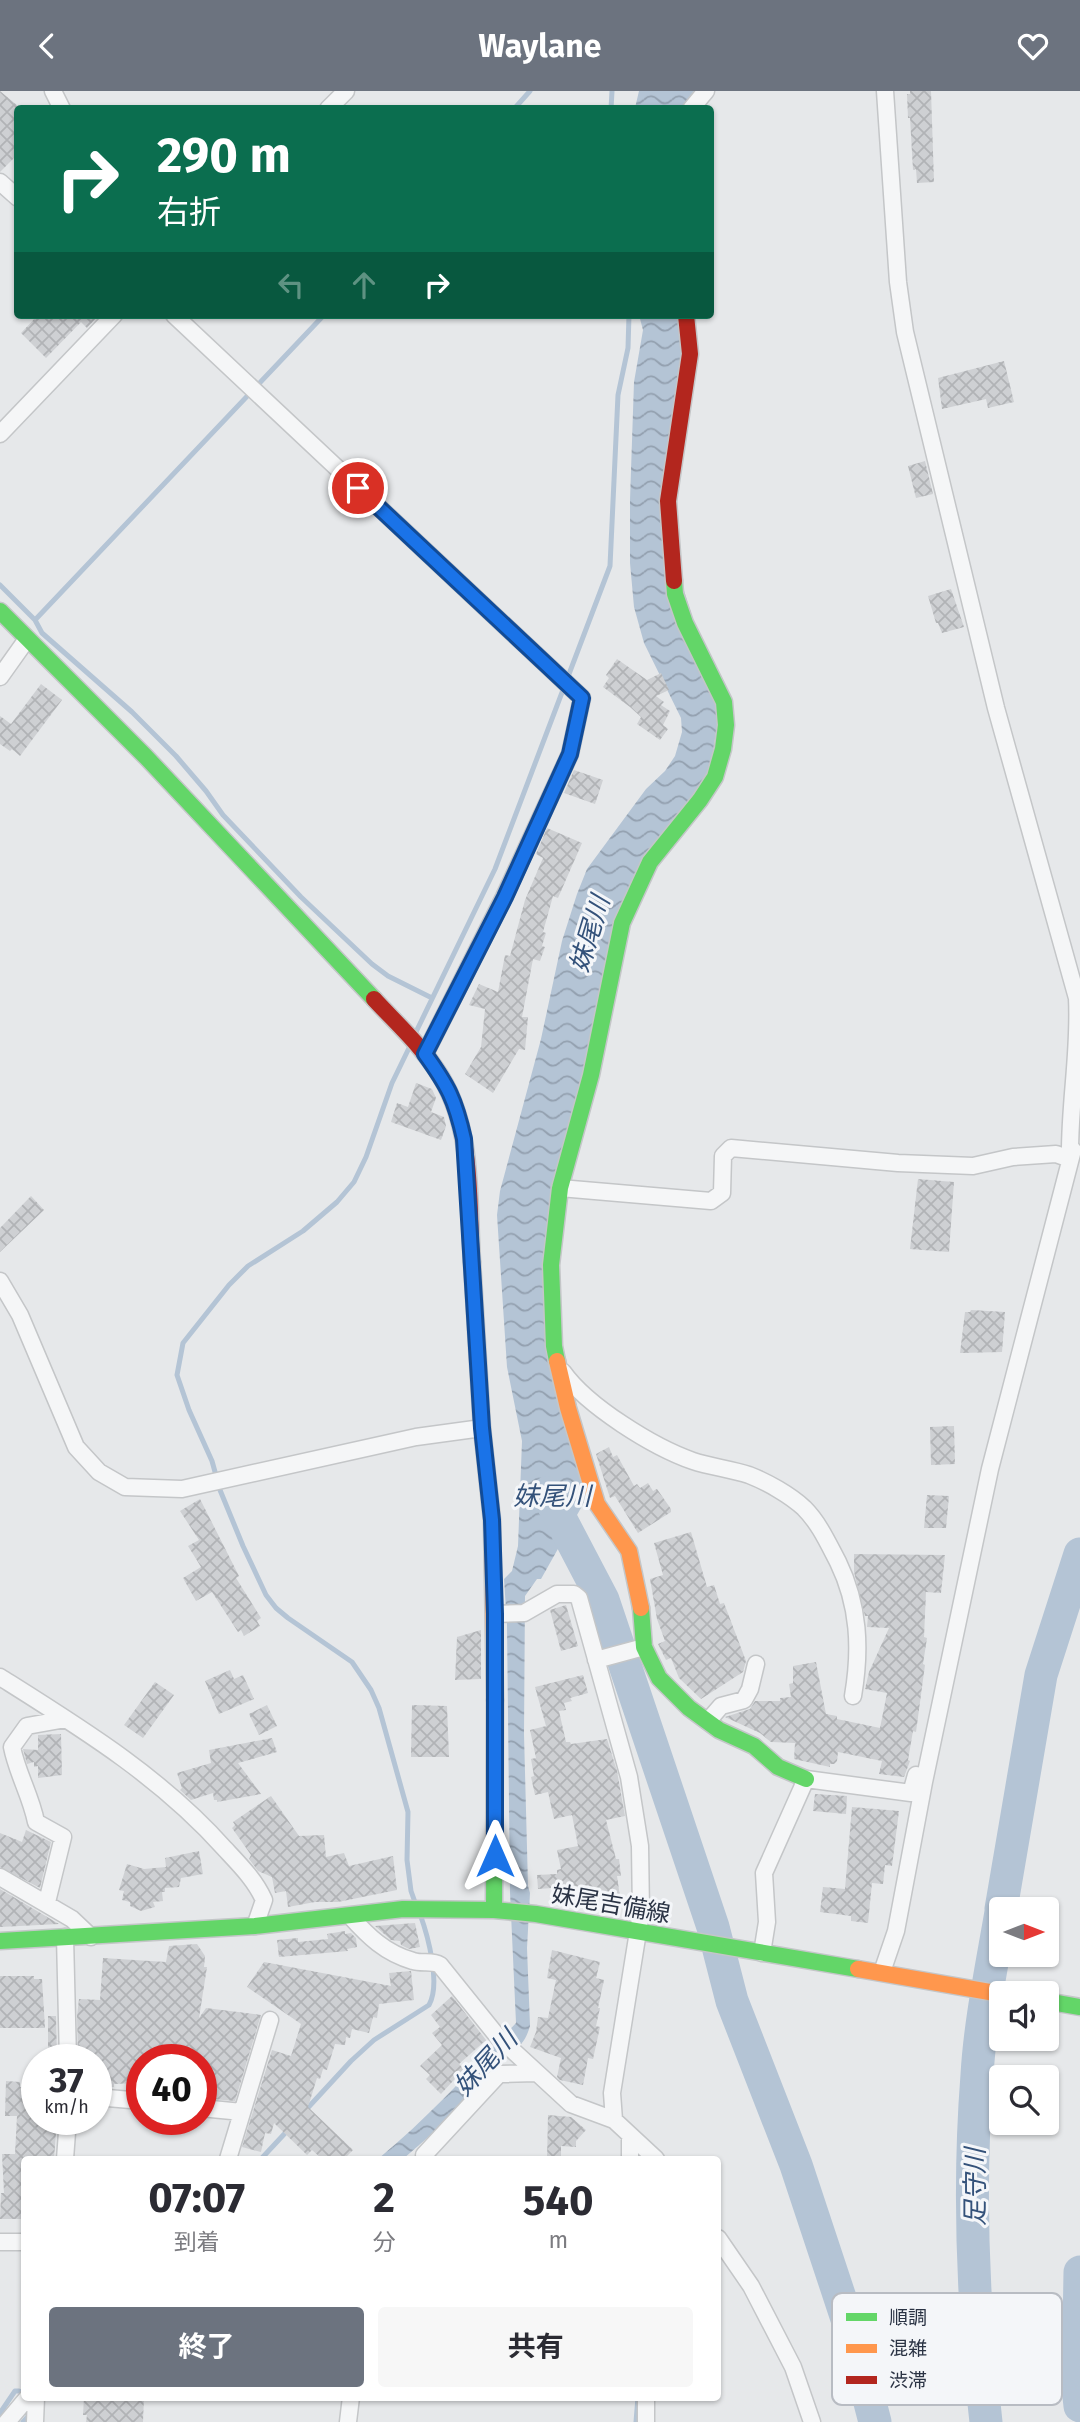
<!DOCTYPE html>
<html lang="ja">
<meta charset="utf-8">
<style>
body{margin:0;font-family:"Fira Sans","Noto Sans JP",sans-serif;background:#f7f7f7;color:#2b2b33;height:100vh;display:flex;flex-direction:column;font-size:26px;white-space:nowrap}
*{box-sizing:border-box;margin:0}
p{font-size:23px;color:#7c7c81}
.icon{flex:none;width:38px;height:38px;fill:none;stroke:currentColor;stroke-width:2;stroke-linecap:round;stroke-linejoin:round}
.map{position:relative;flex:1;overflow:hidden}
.panel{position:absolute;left:21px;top:2065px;width:700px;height:245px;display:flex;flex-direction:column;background:#fff;border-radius:7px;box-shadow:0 2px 5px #0004}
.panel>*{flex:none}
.hud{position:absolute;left:14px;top:14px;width:700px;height:214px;border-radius:7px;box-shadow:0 2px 5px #0004;background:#0b6e4f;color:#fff;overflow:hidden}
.needle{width:46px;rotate:90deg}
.buttons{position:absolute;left:989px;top:1806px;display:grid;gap:14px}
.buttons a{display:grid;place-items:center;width:70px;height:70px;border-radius:7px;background:#fff;box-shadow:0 2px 5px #0004;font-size:35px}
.speed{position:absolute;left:21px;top:1953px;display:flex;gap:14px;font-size:35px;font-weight:700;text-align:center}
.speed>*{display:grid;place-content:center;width:91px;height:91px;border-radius:50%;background:#fff;box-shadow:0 2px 5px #0004;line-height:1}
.speed small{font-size:18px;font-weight:400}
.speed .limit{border:10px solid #d22;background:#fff;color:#111}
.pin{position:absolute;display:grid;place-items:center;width:60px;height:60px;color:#fff;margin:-30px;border:4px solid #fff;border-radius:50%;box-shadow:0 2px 7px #0007}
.me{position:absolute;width:77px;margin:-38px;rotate:0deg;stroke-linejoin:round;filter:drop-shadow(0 0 5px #0008)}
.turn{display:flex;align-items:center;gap:24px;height:147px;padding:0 28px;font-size:32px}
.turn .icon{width:91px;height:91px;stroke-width:2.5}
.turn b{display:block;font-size:49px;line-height:60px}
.lanes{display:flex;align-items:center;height:66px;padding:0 28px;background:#0003;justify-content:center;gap:35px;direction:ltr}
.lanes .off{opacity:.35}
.eta{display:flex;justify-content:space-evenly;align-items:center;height:119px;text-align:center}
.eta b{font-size:42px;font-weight:700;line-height:49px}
.button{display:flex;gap:14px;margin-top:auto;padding:14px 28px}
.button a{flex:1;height:80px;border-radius:7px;background:#6c737f;color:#fff;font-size:28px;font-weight:700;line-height:80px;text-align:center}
.button a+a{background:#f7f7f7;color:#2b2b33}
header{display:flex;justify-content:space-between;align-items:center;height:91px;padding:0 28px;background:#6c737f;color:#fff;font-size:32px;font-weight:700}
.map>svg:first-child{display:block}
</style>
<header><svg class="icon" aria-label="back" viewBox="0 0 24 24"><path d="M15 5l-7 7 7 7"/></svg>Waylane<svg class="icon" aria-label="heart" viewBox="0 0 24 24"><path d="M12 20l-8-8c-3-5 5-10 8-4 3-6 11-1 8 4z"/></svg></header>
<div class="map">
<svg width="1080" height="2331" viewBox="0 0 1080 2331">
<defs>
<pattern id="water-waves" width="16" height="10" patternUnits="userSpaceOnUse" patternTransform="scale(1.75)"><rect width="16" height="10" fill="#b4c4d5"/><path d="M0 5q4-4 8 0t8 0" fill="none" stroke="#93a0af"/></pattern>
<pattern id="building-cross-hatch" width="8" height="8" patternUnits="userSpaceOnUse" patternTransform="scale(1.75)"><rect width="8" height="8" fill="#ced0d3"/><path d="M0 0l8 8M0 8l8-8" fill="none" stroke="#b1b3b6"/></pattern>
</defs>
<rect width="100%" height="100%" fill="#e6e8ea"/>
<path fill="url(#water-waves)" d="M639,0H694L681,17H635Z
M639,224H680L684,255L665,438L720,616L709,686L649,762L547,1161L586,1408L541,1488H537L525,1505L524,1643L528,1795L530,1802L527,1857L530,1935C526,1949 521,1955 509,1963L448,2029L403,2068H378C428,2027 471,1979 516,1932L510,1801L507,1534L504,1488L512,1480L518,1455L522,1350L507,1276L497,1124L500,1100L541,948L562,850L577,803L587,778L646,698L665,680L675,665L682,641L681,627L644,552L634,516L630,472V409L634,291L643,239Z"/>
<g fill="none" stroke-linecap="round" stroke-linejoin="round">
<path stroke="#b4c4d5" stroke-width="5" d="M514,18L530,0
M611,18L612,0
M0,494L35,529L42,542L132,621L176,665L206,700L223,724L301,806L372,873L388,885L432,907
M35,529L324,224
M415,943L495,778L610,475L618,304L628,257L629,224
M410,955L392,992L366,1066L354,1091L337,1111L303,1140L248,1175L229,1194L183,1252L177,1284L189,1319L212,1370L220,1399L243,1455L266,1504L276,1517L288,1527L352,1571L371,1599L379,1617L408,1721L407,1769L411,1800L416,1814
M304,2021L351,1970L374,1949L429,1914C441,1893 428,1845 420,1823
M261,2068L288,2039
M0,2322L15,2300H19
M23,2331L32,2321
M636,2331L638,2306"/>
<path stroke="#b4c4d5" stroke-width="33" d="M547,1402L603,1509L713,1836L732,1910L796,2074L853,2246L875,2331
M1001,1818L1041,1584L1080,1463
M1080,2181L1078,2296L1080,2315
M986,2331C973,2217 968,2099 977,1984C980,1931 992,1874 1001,1821"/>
</g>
<path fill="url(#building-cross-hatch)" d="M0,0L18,15V63L0,81Z
M910,0H931L934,91L917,92L916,78L913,79L910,27H908L907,3H910Z
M38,224H99L87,237L81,231L46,267L21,242Z
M1004,270L1014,311L988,317L986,308L942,318L938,287Z
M925,370L933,403L916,407L908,375Z
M951,498L964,536L942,542L938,532H936L928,505Z
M617,568L647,589L661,582L669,599L656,605L664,611L661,614L670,620L663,634L668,638L660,649L637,633L641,626L630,616L603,596L609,587L606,584Z
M41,593L62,609L20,665L12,658L10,660L0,653V625L11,633Z
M574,679L603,689L595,713L564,702Z
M547,737L582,752L558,807L553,805L543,841L546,842L542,855L545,856L540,870L533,868L522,926H528L525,959L519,958L493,1002L465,983L481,956L485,918L469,914L479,893L498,901L505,864L510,865L525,809L543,767L536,763Z
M416,992L432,998L436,1007L431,1021L444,1026L446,1035L441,1049L391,1031L397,1012L408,1016Z
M918,1088L954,1091L949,1161L910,1158Z
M31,1105L44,1119L0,1161V1137Z
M971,1219L1005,1221L1002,1261L960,1262L965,1221H970Z
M954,1335L955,1373L931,1374L930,1336Z
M609,1356L613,1366L617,1364L634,1395L637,1393L640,1397L648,1392L653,1400L657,1398L671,1418V1421L638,1442L615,1405L610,1407L596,1363Z
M927,1404L949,1405L946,1437H924Z
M200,1408L239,1485L236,1487L261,1527L257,1530L260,1535L244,1545L241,1539L238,1541L212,1501L196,1510L183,1487L201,1476L188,1455L199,1449L180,1420Z
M691,1441L707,1496L714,1494L720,1513L724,1512L746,1570L743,1581L701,1608L679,1587L671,1567L666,1569L658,1553L665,1550L657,1528L650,1488L663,1484L654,1452Z
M854,1463L945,1464L941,1502L926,1501L924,1546L927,1547L923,1573L925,1574L916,1641L913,1640L908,1669L910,1670L904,1686L879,1683L882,1670L838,1661L837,1670L834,1673H830V1676L794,1668L795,1652L771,1651L760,1642L725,1626L750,1618L755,1610H780V1607L791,1606L789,1593L793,1592V1575L816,1571L826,1623L837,1625V1628L880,1637L887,1602L865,1598L869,1581L889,1537L867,1536L868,1525H865L854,1481Z
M566,1514L578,1555L561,1560L550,1519Z
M481,1539V1588L455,1589L457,1546Z
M230,1579L234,1588L243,1584L254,1608L219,1623L205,1590Z
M583,1584L588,1602L570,1607L572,1610L564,1612L566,1619L559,1620L566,1651H570L571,1653L607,1648L617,1680L625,1725L606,1729L616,1768H619L621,1785H617L620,1806L597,1808V1804L583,1805L582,1795L538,1798L537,1784L557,1783V1779L561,1778L557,1759L578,1755L572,1724L554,1728L548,1701L535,1704L531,1686L534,1685L531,1668L536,1667L530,1639L546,1635L535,1596Z
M155,1591L174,1604L143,1647L124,1634Z
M267,1614L277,1635L259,1644L249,1623Z
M412,1614L447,1615L449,1666H411Z
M61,1643L62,1684L38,1687V1675L34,1676V1671L27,1673L23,1658L38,1659V1644Z
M272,1647L277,1661L238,1672L261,1703L217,1711V1709H214L213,1702L191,1709L180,1699L182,1697L177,1682L211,1672L209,1659Z
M815,1703L847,1705L846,1723L813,1720Z
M271,1705L299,1745L324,1744L326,1766L344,1762L349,1775L393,1765L397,1799L338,1811H315L288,1816L286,1800L275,1802L272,1786L258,1780L249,1768L251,1764L232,1737L235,1734L233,1731Z
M852,1716L899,1720L892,1775L885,1774L883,1793L872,1792L868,1832L851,1830V1825L820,1821L823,1796L845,1798Z
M26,1739L51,1751L40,1797L0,1776V1742L22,1751Z
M199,1760L203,1783L181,1787L179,1796L165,1797V1801H162L163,1810L153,1811L155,1816L141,1820L130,1815V1811L122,1809L124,1800L119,1799L127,1773L144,1778L166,1776L165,1767Z
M0,1798L59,1833L0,1836Z
M415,1832L420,1856L409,1858L401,1854L400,1850L391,1849L375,1835Z
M345,1840V1843L351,1842L356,1847L357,1856L347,1858L348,1860L279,1866L277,1849L298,1847V1851L328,1848L327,1843Z
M197,1853L205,1865L204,1876H207L199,1927L206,1917L261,1924L235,2010L201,2007L204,1969H137L139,1992L114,1993V1996H96V1969L78,1967L77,1925L79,1908L100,1909L103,1867L166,1871L169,1855Z
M552,1859L600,1871L596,1887L604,1889L598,1917H600L596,1935L600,1936L593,1968L588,1967L583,1994L560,1989L557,1986L561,1967L530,1956L536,1941L538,1926L548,1927L556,1889L547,1887Z
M264,1871L391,1895L389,1882L411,1880L414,1909L379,1913L377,1927L373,1926L369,1942L352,1938L350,1947L346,1946L345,1954L335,1953L327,1979L323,1978L320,1988L317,1987L308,2016L353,2059L344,2068H322L312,2059L307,2064L274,2032L271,2043L265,2042L261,2061L242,2056L272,1959L291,1965L301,1933L247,1896Z
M0,1885H34V1888H42L45,1937H0Z
M452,1905L486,1949L459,1973L464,1978L441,2003L426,1988L430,1984L420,1975L442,1954L432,1942L440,1936L431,1924Z
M48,1925H56L57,1967H48Z
M6,1990L20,1991V1996L37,1997V2028H57L54,2068H24V2128H0L1,2102H4L2,2063H15L17,2025H5Z
M548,2024L571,2026L586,2039L576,2050V2056L561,2055V2068H547Z
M84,2306H144L143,2331H86L87,2324H83Z"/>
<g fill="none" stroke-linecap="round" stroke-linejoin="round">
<defs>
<path id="street" d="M53,0L62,18
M885,0L898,191L905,241L996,617L1077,907C1080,961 1069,1014 1070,1068
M328,18L346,0
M691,18L706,0
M0,91L18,107
M174,224L582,607L570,663L504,806L425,963
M0,343L114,224
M0,586L27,548
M560,1097L711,1110L722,1102L723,1065L731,1057L898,1072L973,1075L1013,1066L1056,1063L1070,1068
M0,1190L20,1224L76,1356L99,1381L125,1396L182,1398L416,1346L482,1337
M563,1281C587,1315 653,1356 693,1370C711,1376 731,1378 749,1384C767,1391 790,1404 804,1417C819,1432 828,1452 838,1471C859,1514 861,1558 853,1605
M495,1523L524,1522L557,1503H574L579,1507L629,1686L640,1755L641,1822L612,2002L614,2029
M596,1569L644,1556
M0,1586C81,1637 161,1686 225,1758C240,1774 255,1789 264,1809L255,1835
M708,1630L721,1615L744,1609L750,1598L756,1573
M0,1786L72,1828L91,1846
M47,1811L63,1746L36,1731C31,1705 17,1682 12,1656L27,1635L66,1628
M350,1825C368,1845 385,1862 413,1870C422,1873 432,1869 440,1874L498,1946L571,2013L614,2029L656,2068
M65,1846L68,1969
M762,1862L767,1831L764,1782L806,1688L911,1702L916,1684
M882,1881L896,1840L924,1691L990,1378L1073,1059
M96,2006L142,2010
M201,2017L242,2021
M630,2044V2068
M424,2064L499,1983L536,1982
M65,2068L68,2028
M228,2068L270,1929
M718,2147L751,2195L793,2276L812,2331
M0,2151H24
M7,2331L28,2306
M35,2331L36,2306
M348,2331L351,2306
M646,2331V2306"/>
<path id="fast" d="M0,520L146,666L374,908
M557,1270L554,1255L551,1174L560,1097L591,984L622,832L650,771L700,709L715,686L723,658L726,634L724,611L685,532L675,503L674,490
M641,1517L644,1556L659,1587L689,1617L719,1639L754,1655L778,1676L806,1688
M494,1819L495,1609
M0,1850L255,1835L403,1818L494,1819L536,1823L858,1878
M1046,1910L1080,1916"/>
<path id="slow" d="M472,1171L482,1337L492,1429L495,1609
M557,1270L568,1317L597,1413L629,1460L641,1517
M858,1878L1001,1903"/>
<path id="jam" d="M674,490L668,410L690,263L686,224
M374,908C397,933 423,956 441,986C474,1040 468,1110 472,1171"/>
</defs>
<use href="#street" stroke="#c4c6c8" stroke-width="19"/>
<use href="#fast" stroke="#c4c6c8" stroke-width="19"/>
<use href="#slow" stroke="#c4c6c8" stroke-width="19"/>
<use href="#jam" stroke="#c4c6c8" stroke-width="19"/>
<use href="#street" stroke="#f5f6f7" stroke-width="16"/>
<use href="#fast" stroke="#63d668" stroke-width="16"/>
<use href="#slow" stroke="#ff974d" stroke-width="16"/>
<use href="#jam" stroke="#b3261e" stroke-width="16"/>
</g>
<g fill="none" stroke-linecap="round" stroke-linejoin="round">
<defs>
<path id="route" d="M358,397L582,607L570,663L505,806L425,963C448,995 455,1008 464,1048L482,1337L492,1429L495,1523V1765"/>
</defs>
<use href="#route" stroke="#114b97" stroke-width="18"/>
<use href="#route" stroke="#1a73e8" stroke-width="12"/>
</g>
<g text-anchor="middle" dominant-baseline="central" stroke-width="6" stroke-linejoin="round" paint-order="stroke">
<g font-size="24" fill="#2b3445" stroke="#f4f6f9">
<text transform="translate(611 1813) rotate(10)">妹尾吉備線</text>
</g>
<g font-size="26" font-style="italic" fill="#34527a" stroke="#f4f6f9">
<text transform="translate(590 843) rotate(-73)">妹尾川</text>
<text x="552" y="1405">妹尾川</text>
<text transform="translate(486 1972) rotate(-47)">妹尾川</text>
<text transform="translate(975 2096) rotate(-90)">足守川</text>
</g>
</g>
<rect x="832" y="2202" width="230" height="112" rx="10" fill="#f4f6f9" stroke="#b8bcc3" stroke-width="2"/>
<rect x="846" y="2222" width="31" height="8" fill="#63d668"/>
<rect x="846" y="2253" width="31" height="9" fill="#ff974d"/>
<rect x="846" y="2285" width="31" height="8" fill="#b3261e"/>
<g font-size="19" fill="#2b3445">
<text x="889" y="2233">順調</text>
<text x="889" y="2264">混雑</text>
<text x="889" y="2296">渋滞</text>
</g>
</svg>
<div class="buttons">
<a><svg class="needle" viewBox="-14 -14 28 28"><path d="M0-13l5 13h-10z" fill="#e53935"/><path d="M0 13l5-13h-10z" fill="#7c7c81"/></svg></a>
<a><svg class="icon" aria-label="sound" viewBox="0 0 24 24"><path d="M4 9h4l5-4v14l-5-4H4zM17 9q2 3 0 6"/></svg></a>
<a><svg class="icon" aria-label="search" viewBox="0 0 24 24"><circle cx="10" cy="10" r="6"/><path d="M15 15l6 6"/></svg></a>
</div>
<div class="speed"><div>37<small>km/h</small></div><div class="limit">40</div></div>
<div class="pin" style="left:358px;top:397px;background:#d93025"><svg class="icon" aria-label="arrive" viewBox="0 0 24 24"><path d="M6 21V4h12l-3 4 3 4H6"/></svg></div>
<svg class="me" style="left:495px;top:1765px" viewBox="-20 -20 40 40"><path d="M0-17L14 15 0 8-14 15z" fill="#1a73e8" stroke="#fff" stroke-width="4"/></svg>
<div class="hud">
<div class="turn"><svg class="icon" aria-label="right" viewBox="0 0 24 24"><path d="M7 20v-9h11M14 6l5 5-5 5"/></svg><div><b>290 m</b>右折</div></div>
<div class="lanes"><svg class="icon off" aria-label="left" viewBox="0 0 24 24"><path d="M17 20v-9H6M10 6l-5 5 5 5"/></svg><svg class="icon off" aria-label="ahead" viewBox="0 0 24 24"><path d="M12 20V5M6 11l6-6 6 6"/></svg><svg class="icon" aria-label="right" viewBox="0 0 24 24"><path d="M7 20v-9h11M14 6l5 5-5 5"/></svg></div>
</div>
<section class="panel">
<div class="eta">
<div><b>07:07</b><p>到着</p></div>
<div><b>2</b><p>分</p></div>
<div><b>540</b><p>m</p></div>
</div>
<div class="button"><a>終了</a><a>共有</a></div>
</section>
</div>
